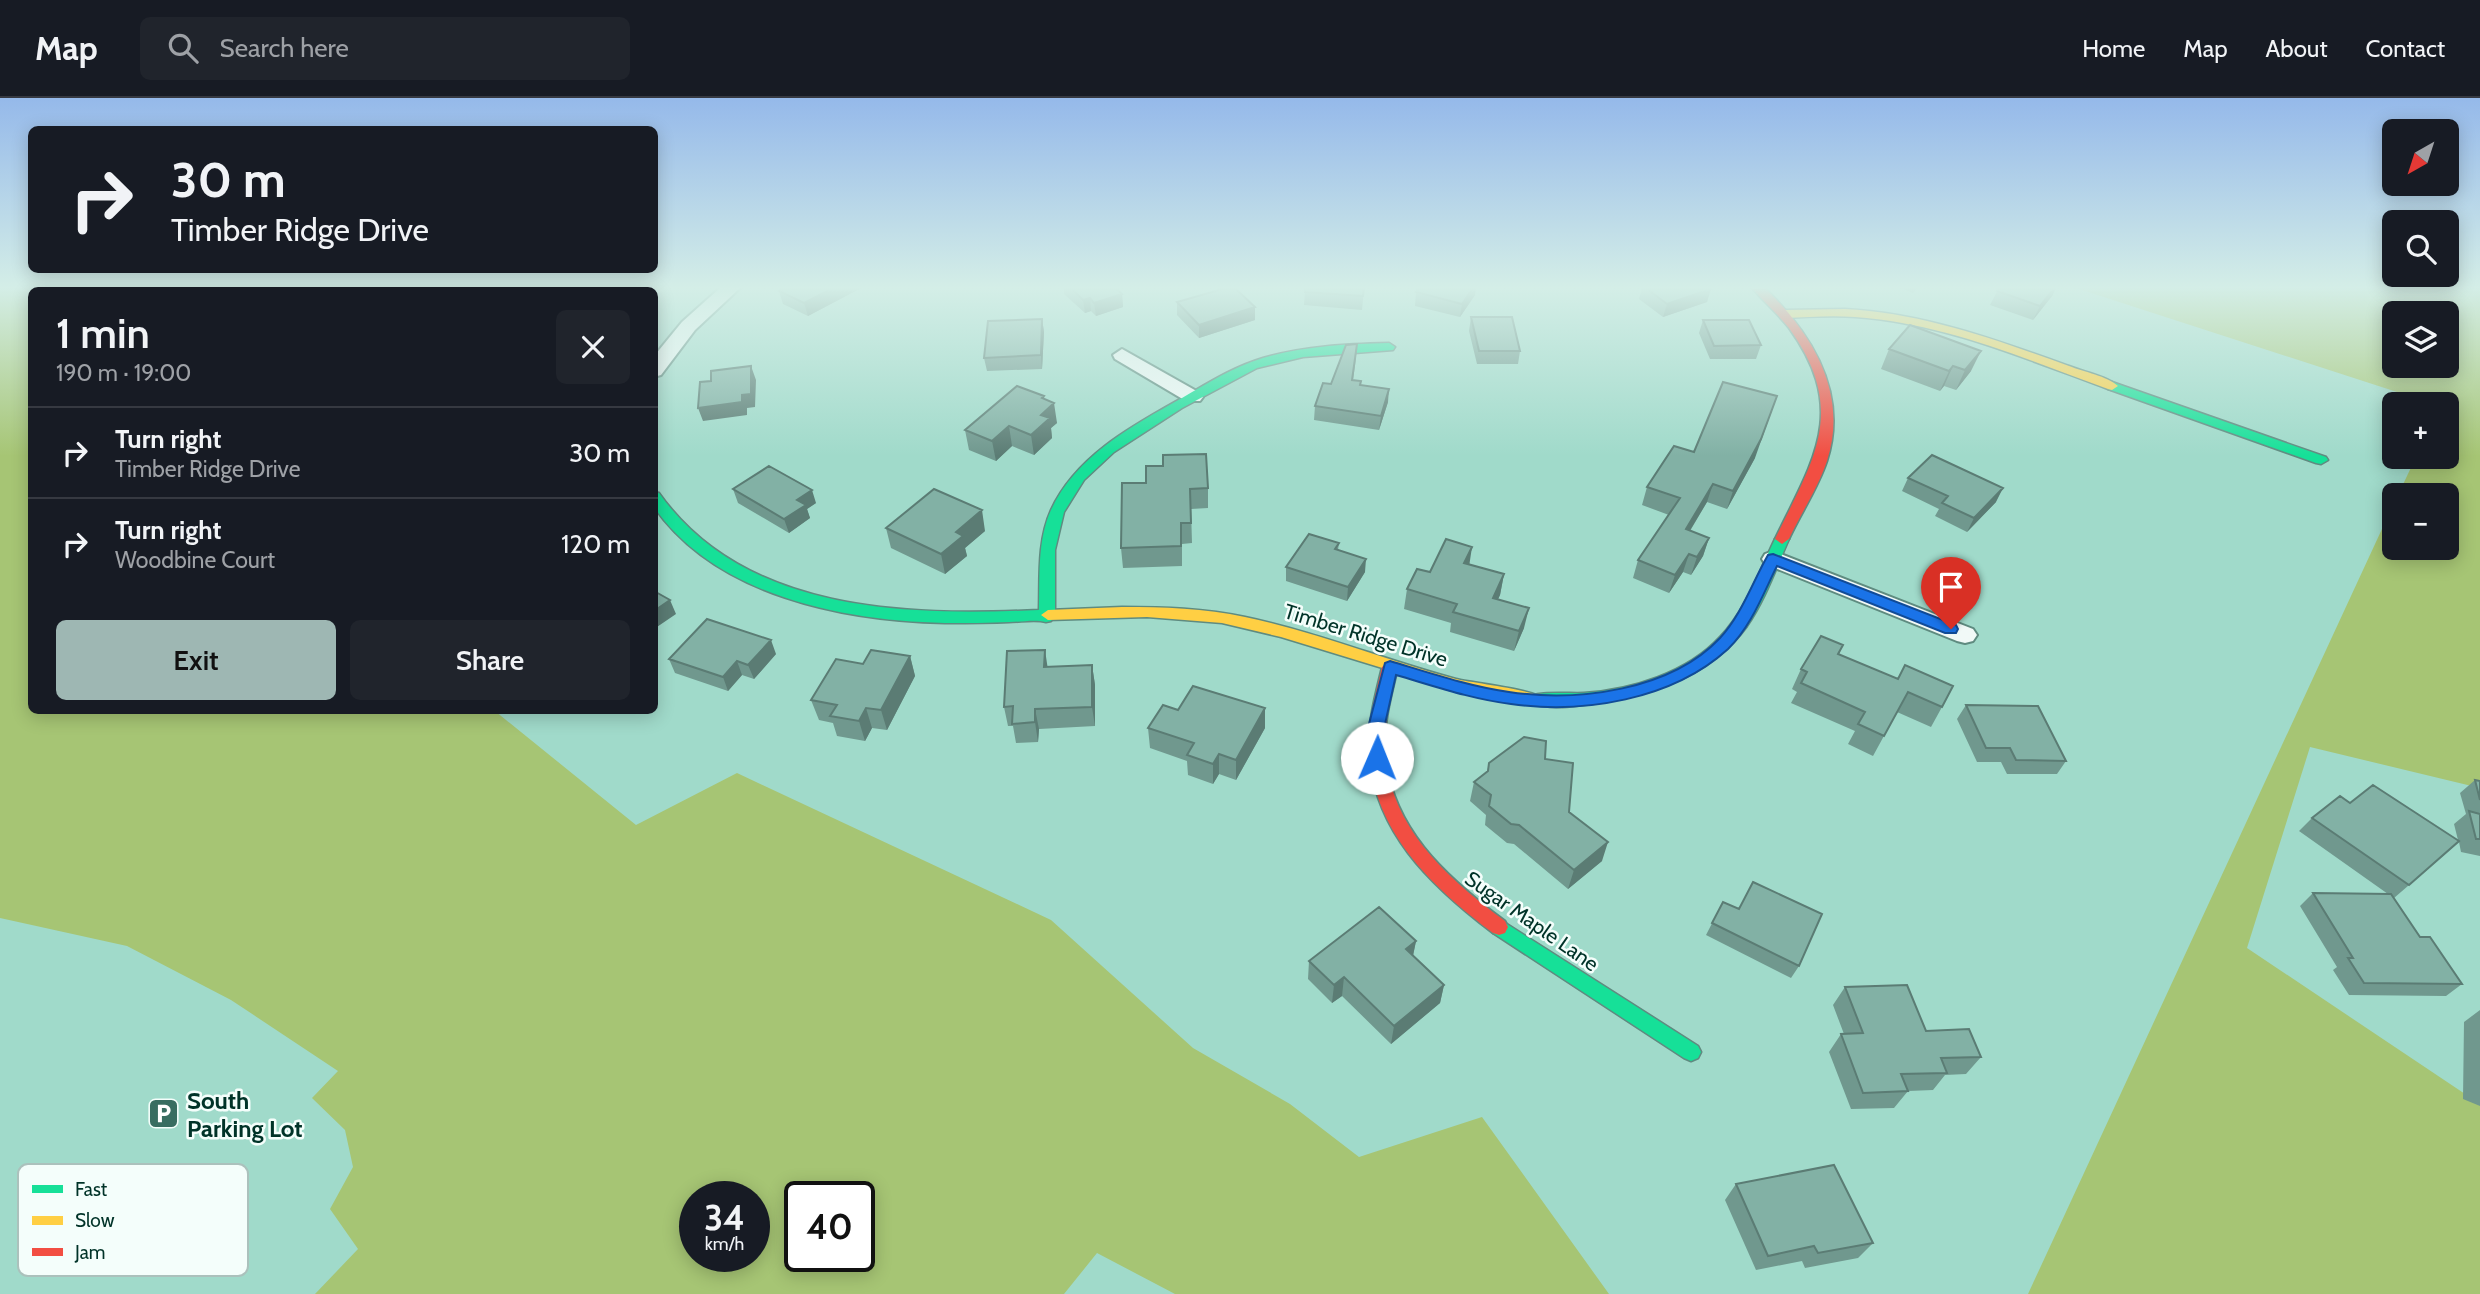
<!DOCTYPE html>
<meta charset="utf-8">
<style>
body{margin:0;font-family:Cabin,sans-serif;background:#20242c;color:#f1f3f6;height:100vh;display:flex;flex-direction:column;font-size:26px;white-space:nowrap}
*{box-sizing:border-box;margin:0}
p{font-size:23px;color:#9ea1a6}
.icon{flex:none;width:38px;height:38px;fill:none;stroke:currentColor;stroke-width:2;stroke-linecap:round;stroke-linejoin:round}
.map{position:relative;flex:1;overflow:hidden}
.drawer{position:absolute;left:28px;top:189px;width:630px;height:427px;display:flex;flex-direction:column;background:#171b24;border-radius:10px;box-shadow:0 4px 18px #0003}
.drawer>*{flex:none}
.banner{position:absolute;left:28px;top:28px;width:630px;height:147px;border-radius:10px;box-shadow:0 4px 18px #0003;background:#171b24;color:#f1f3f6;overflow:hidden}
.needle{width:46px;rotate:219deg}
.controls{position:absolute;left:2382px;top:21px;display:grid;gap:14px}
.controls a{display:grid;place-items:center;width:77px;height:77px;border-radius:10px;background:#171b24;box-shadow:0 4px 18px #0003;font-size:35px}
.speed{position:absolute;left:679px;top:1083px;display:flex;gap:14px;font-size:35px;font-weight:700;text-align:center}
.speed>*{display:grid;place-content:center;width:91px;height:91px;border-radius:50%;background:#171b24;box-shadow:0 4px 18px #0003;line-height:1}
.speed small{font-size:18px;font-weight:400}
.speed .limit{border:4px solid #111;border-radius:10px;background:#fff;color:#111}
.pin{position:absolute;display:grid;place-items:center;width:60px;height:60px;color:#fff;margin:-72px -30px;border-radius:50% 50% 50% 0;rotate:-45deg;box-shadow:0 0 7px #0007}
.pin .icon{rotate:45deg}
.me{position:absolute;width:77px;margin:-38px;rotate:1deg;stroke-linejoin:round;filter:drop-shadow(0 0 5px #0008)}
.turn{display:flex;align-items:center;gap:24px;height:147px;padding:0 28px;font-size:32px}
.turn .icon{width:91px;height:91px;stroke-width:2.5}
.turn b{display:block;font-size:49px;line-height:60px}
.round{display:grid;place-items:center;flex:none;width:74px;height:74px;border-radius:10px;background:#20242c}
.head{display:flex;align-items:center;justify-content:space-between;height:119px;padding:0 28px}
h1{font-size:42px;font-weight:600;line-height:52px}
.cta{display:flex;gap:14px;margin-top:auto;padding:14px 28px}
.cta a{flex:1;height:80px;border-radius:10px;background:#9eb7b3;color:#111;font-size:28px;font-weight:600;line-height:80px;text-align:center}
.cta a+a{background:#20242c;color:#f1f3f6}
ul{padding:0;list-style:none}
li{display:flex;align-items:center;gap:21px;height:91px;padding:0 28px;border-top:2px solid #363941}
li div{flex:1}
li b{display:block;font-size:26px}
li em{font-style:normal}
header{display:flex;align-items:center;gap:42px;box-sizing:border-box;height:98px;padding:0 35px;background:#171b24;border-bottom:2px solid #363941}
header strong{font-size:33px}
nav{display:flex;gap:38px;margin-inline-start:auto;font-size:24px}
.search{width:490px;height:63px;background:#20242c;display:flex;align-items:center;gap:18px;box-sizing:border-box;padding:0 24px;border-radius:10px;color:#9ea1a6;font-size:26px}
.map>svg:first-child{display:block}
</style>
<header>
<strong>Map</strong>
<div class="search"><svg class="icon" aria-label="search" viewBox="0 0 24 24"><circle cx="10" cy="10" r="6"/><path d="M15 15l6 6"/></svg>Search here</div>
<nav><a>Home</a><a>Map</a><a>About</a><a>Contact</a></nav>
</header>
<div class="map">
<svg width="2480" height="1196" viewBox="0 0 2480 1196">
<rect width="100%" height="100%" fill="#a0daca"/>
<path fill="#a6c574" fill-rule="evenodd" d="M0,190H631L626,192H32V612L495,613L636,727L737,675L1051,822L1193,950L1290,1006L1359,1059L1482,1019L1609,1196H1175L1097,1155L1064,1196H315L358,1151L330,1111L353,1069L345,1032L312,1000L338,973L231,902L127,848L0,820ZM754,1099V1158H695V1099ZM859,1099V1158H800V1099Z
M2076,190H2480V690L2310,649L2247,850L2480,1006V1196H2028L2394,405V450H2446V397H2398L2416,359H2446V306H2434ZM2394,215H2446V268H2394Z"/>
<g fill="none" stroke-linecap="round" stroke-linejoin="round">
<defs>
<path id="street" d="M720,190H740L695,232L661,277L654,279L655,257L682,224Z
M1122,251L1200,295L1203,299L1200,303H1186L1115,261L1113,257Z
M1773,453L1973,531L1977,537L1973,543L1965,545L1957,543L1765,466L1762,461L1765,456Z"/>
<path id="fast" d="M1389,245L1395,249L1393,252L1303,259L1257,270L1182,310L1114,354L1084,382L1064,414L1055,452V517L1051,523L1046,524C1035,521 1021,524 1009,524C988,525 967,525 945,525C844,523 716,498 654,409V394L659,395C744,515 906,518 1039,512C1040,479 1037,443 1051,412C1076,358 1132,328 1182,300C1208,285 1233,269 1263,260C1304,248 1346,246 1389,245Z
M2112,284L2326,359L2328,362L2321,366L2316,365L2108,291L2106,288Z
M1782,436L1789,441C1776,470 1765,502 1747,528C1715,572 1662,595 1609,603C1585,607 1554,613 1529,605L1527,601C1533,592 1571,596 1584,595C1631,592 1687,575 1720,539C1746,512 1759,474 1775,441Z
M1499,821L1698,948L1701,954L1698,960L1691,963L1684,960L1493,835L1490,829L1493,823Z"/>
<path id="slow" d="M1845,211C1923,215 1997,242 2069,268C2084,274 2107,278 2118,288L2112,292L2108,291C2026,261 1943,225 1855,219C1832,217 1808,219 1785,220L1779,216L1785,212Z
M1122,509C1163,509 1205,510 1245,519C1317,534 1385,562 1456,581C1472,585 1537,592 1543,601L1535,607L1461,594L1281,539L1222,525L1147,519L1048,522L1041,517L1048,512Z"/>
<path id="jam" d="M1752,190H1765C1812,236 1849,295 1827,363C1818,390 1801,415 1789,441L1782,446L1775,441C1813,362 1849,313 1789,230C1778,216 1764,204 1752,190Z
M1390,563L1398,569C1392,595 1384,622 1385,649C1388,728 1446,779 1505,823L1508,829L1505,835L1499,837L1493,835C1431,788 1371,732 1369,649C1368,622 1376,595 1382,569Z"/>
</defs>
<use href="#street" stroke="#5f8b80" stroke-width="4"/>
<use href="#fast" stroke="#5f8b80" stroke-width="3"/>
<use href="#slow" stroke="#5f8b80" stroke-width="3"/>
<use href="#jam" stroke="#5f8b80" stroke-width="3"/>
<use href="#street" fill="#f1f9f7" fill-rule="evenodd"/>
<use href="#fast" fill="#16e098" fill-rule="evenodd"/>
<use href="#slow" fill="#ffcf43" fill-rule="evenodd"/>
<use href="#jam" fill="#f24e42" fill-rule="evenodd"/>
</g>
<path fill="#70988e" d="M784,190H861L808,218L783,206L779,193Z
M1064,190H1116L1122,196L1123,209L1096,218L1091,213L1085,215L1064,196Z
M1364,190L1362,212L1304,207L1305,194Z
M1642,190H1710L1707,204L1663,219L1639,201Z
M1901,190H1917L1913,195Z
M1999,190H2056L2052,198L2033,222L1990,207Z
M1416,194L1475,197L1460,219L1415,208Z
M1177,204L1255,222L1199,240L1177,217Z
M1471,219L1520,253L1518,266H1477L1469,233Z
M1042,221L1044,234L1042,271L987,273L984,260Z
M1703,222L1761,247L1756,261H1710L1699,235Z
M1889,251L1971,273L1956,292L1944,288L1940,293L1881,271Z
M1356,260L1353,282L1388,304L1379,332L1314,322L1315,308L1331,286Z
M1045,301L1057,325L1051,330L1052,340L1034,357L1012,348L996,363L969,352L965,332Z
M1694,354L1755,360L1727,411L1707,404L1690,433L1709,440L1703,458L1691,477L1683,474L1669,495L1633,480L1638,462L1669,417L1642,407L1647,389Z
M1908,380L1996,404L1967,434L1935,418L1939,411L1902,393Z
M1146,385L1208,390V410L1191,411L1192,445L1182,446V468L1123,470L1121,450Z
M733,391L816,405L807,411L810,420L789,435L738,405Z
M886,430L985,433L965,450L967,458L945,476L891,450Z
M1339,445L1338,452L1365,474L1347,503L1286,483V469Z
M1469,467L1504,476L1500,497L1498,501L1524,530L1514,553L1450,534L1451,525L1404,511L1407,491L1430,474Z
M1843,547L1839,556L1942,609L1931,629L1897,614L1873,658L1848,646L1855,633L1791,605L1797,594L1792,591L1801,571Z
M776,556L754,581L742,577L728,593L675,575L669,561Z
M910,558L915,578L887,632L872,630L865,643L837,638L833,625L819,622L811,602L863,566Z
M1092,567L1095,587V628L1039,631L1038,644L1016,645L1013,628H1008L1004,609L1048,569Z
M1966,607L2066,663L2057,676H2007L2001,664H1977L1957,621Z
M1148,630H1265L1236,682L1219,676L1213,686L1188,677L1187,663L1150,650Z
M1545,661L1569,714L1602,763L1568,791L1514,746L1507,745L1485,727L1486,717L1470,703L1474,684L1487,674L1489,665Z
M2475,682L2480,683V758L2461,754L2459,744L2394,800L2420,839L2462,886L2446,898L2349,897L2333,872L2337,869L2300,808L2313,795L2388,796L2299,733L2312,720L2350,705L2458,742L2454,726L2466,716L2460,695Z
M1723,804L1799,868L1791,880L1706,837Z
M1416,843L1413,858L1444,887L1440,905L1391,946L1342,898L1332,905L1308,881L1309,863Z
M1845,889L1926,933L1981,959L1966,976L1945,977L1933,992L1908,993L1894,1010L1851,1011L1829,954L1841,936H1844L1833,907Z
M2480,912V1008L2463,1001L2464,924Z
M1736,1086L1873,1145L1858,1160L1805,1170L1802,1163L1756,1172L1725,1102Z"/>
<path fill="#5b7c74" d="M833,190H861L808,218L804,205Z
M1473,190H1476L1475,197L1460,219L1462,206Z
M2054,190H2056L2052,198L2033,222L2040,208Z
M1711,191L1707,204L1663,219L1667,206Z
M1122,196L1123,209L1096,218L1094,205Z
M1090,200L1091,213L1085,215L1083,202Z
M1255,209V222L1199,240V227Z
M1042,221L1044,234L1042,271L1041,257Z
M1981,253L1971,273L1956,292L1965,272Z
M751,268L756,282L755,309L747,310V317L703,323L698,310L742,297Z
M1953,268L1944,288L1940,293L1949,273Z
M1389,291L1388,304L1379,332L1381,318Z
M1044,298L1046,312L1054,305L1057,325L1051,330L1052,340L1034,357L1031,337L1041,317L1042,300Z
M1777,298L1755,360L1727,411L1733,393Z
M1009,328L1012,348L996,363L992,343Z
M1713,386L1707,404L1680,449L1686,431Z
M2003,390L1996,404L1967,434L1974,420Z
M812,392L816,405L807,411L810,420L789,435L784,421L797,402Z
M982,412L985,433L965,450L967,458L945,476L941,456L956,434Z
M1709,440L1703,458L1691,477L1697,459Z
M1472,449L1469,469L1464,465Z
M1689,456L1683,474L1669,495L1675,477Z
M1366,461L1365,474L1347,503L1348,489Z
M1504,476L1500,497L1489,520L1493,500Z
M670,502L676,516L654,531V513Z
M1529,510L1524,530L1514,553L1519,533Z
M771,542L776,556L754,581L748,567Z
M1045,552L1048,572L1044,569Z
M910,558L915,578L887,632L881,612Z
M737,563L742,577L728,593L723,579Z
M1092,567L1095,587V628L1092,609Z
M866,610L872,630L865,643L859,623Z
M1265,610V630L1236,682V662Z
M1035,611L1039,631L1038,644L1035,624Z
M1219,656V676L1213,686V666Z
M1608,744L1602,763L1568,791L1574,772Z
M1416,843L1412,862L1406,851Z
M1344,879L1342,898L1332,905L1334,887Z
M1444,887L1440,905L1391,946L1394,928Z"/>
<path fill="#82b1a5" stroke="#5b7c74" stroke-width="2" d="M784,190H833L804,205L779,193Z
M1071,190H1116L1122,196L1094,205L1090,200L1083,202Z
M1226,190H1235L1255,209L1199,227L1177,204Z
M1305,190H1364L1363,198L1305,194Z
M1419,190H1473L1462,206L1416,194Z
M1646,190H1710L1711,191L1667,206Z
M1999,190H2054L2040,208L1997,193Z
M1471,219H1512L1520,253H1479Z
M1042,221L1041,257L984,260L988,223Z
M1703,222H1749L1761,247L1714,248Z
M1910,227L1981,253L1965,272L1953,268L1949,273L1889,251Z
M1357,246L1352,282L1361,283L1360,287L1389,291L1381,318L1315,308L1323,285L1331,286L1346,247Z
M751,268V296L742,297V304L698,310L700,284L711,283V273Z
M1723,284L1777,298L1761,341L1733,393L1713,386L1686,431L1709,440L1697,459L1689,456L1675,477L1638,462L1680,400L1647,389L1674,348L1694,354Z
M1017,288L1044,298L1042,300L1054,305L1041,317L1050,320L1031,337L1009,328L992,343L965,332Z
M1206,356L1208,390L1190,391L1191,425H1181V448L1121,450L1122,385H1146V368H1163V357Z
M1932,357L2003,390L1974,420L1942,405L1948,398L1908,380Z
M769,368L812,392L797,402L806,407L784,421L733,391Z
M934,391L982,412L956,434L963,438L941,456L886,430Z
M1309,436L1339,445L1335,451L1366,461L1348,489L1286,469Z
M1446,441L1472,449L1464,465L1504,476L1493,500L1529,510L1519,533L1453,514L1457,506L1407,491L1417,471L1430,474Z
M654,493L670,502L654,513Z
M707,521L771,542L748,567L737,563L723,579L669,561Z
M1821,538L1843,547L1838,556L1898,581L1905,567L1953,588L1942,609L1908,594L1884,638L1858,626L1865,614L1801,585L1807,574L1801,571Z
M871,552L910,558L881,612L866,610L859,623L830,618L837,607L811,602L836,561L863,566Z
M1045,552L1044,569L1092,567V609L1035,611V624L1012,626L1013,608L1004,609L1007,553Z
M1193,588L1265,610L1236,662L1219,656L1213,666L1187,657L1194,645L1148,630L1163,607L1178,612Z
M1966,607L2038,608L2066,663L2016,662L2010,650H1986Z
M1524,639L1546,643L1545,661L1573,665L1569,714L1608,744L1574,772L1519,727L1511,726L1489,708L1491,697L1474,684L1488,673L1489,665Z
M2475,682L2480,683V702Z
M2373,687L2459,743L2409,787L2312,720L2340,698L2350,705Z
M2469,713L2480,716V741H2476Z
M1753,784L1822,816L1799,868L1712,825L1723,804L1739,811Z
M2313,795L2391,796L2420,839H2430L2462,886L2364,885L2348,860H2353Z
M1379,809L1416,843L1406,851L1444,887L1394,928L1344,879L1334,887L1309,863Z
M1907,887L1926,933L1969,931L1981,959L1941,960L1947,975L1901,976L1908,993L1863,995L1841,936L1863,935L1845,889Z
M1834,1067L1873,1145L1818,1155L1814,1148L1768,1158L1736,1086Z"/>
<linearGradient id="sky" x2="0" y2="1"><stop stop-color="#95b9ea"/><stop offset="0.53" stop-color="#d4eee7"/><stop offset="1" stop-color="#d4eee7" stop-opacity="0"/></linearGradient>
<rect width="2480" height="358" fill="url(#sky)"/>
<path fill="#1a73e8" stroke="#114b97" stroke-width="2" d="M1773,456L1956,527L1958,531L1956,535H1945L1777,468C1763,496 1751,529 1728,551C1672,602 1583,616 1511,606C1471,601 1434,588 1396,577L1385,626V660L1383,664H1371L1369,660V626L1385,565L1390,563C1430,575 1468,588 1509,594C1577,604 1670,593 1720,540C1742,516 1752,485 1768,457Z"/>
<defs>
<symbol id="parking-square" viewBox="-11 -11 22 22"><rect x="-9" y="-9" width="18" height="18" rx="4" fill="#386d61" stroke="#f4fefb"/><path d="M-3.5-5.5H1a3.5 3.5 0 0 1 0 7H-1V5.5H-3.5ZM-1-3.4V-.6H.8a1.4 1.4 0 0 0 0-2.8Z" fill="#fff"/></symbol>
</defs>
<g fill-rule="evenodd">
<use href="#parking-square" x="146" y="998" width="35" height="35"/>
</g>
<g text-anchor="middle" dominant-baseline="central" stroke-width="5" stroke-linejoin="round" paint-order="stroke">
<g font-size="21" fill="#003328" stroke="#f4fefb">
<text transform="translate(1366 537) rotate(17)">Timber Ridge Drive</text>
<text transform="translate(1532 823) rotate(35)">Sugar Maple Lane</text>
</g>
<g font-size="24" font-weight="bold" fill="#003328" stroke="#f4fefb" text-anchor="start">
<text x="187" y="1002">South<tspan x="187" dy="28">Parking Lot</tspan></text>
</g>
</g>
<rect x="18" y="1066" width="230" height="112" rx="10" fill="#f4fefb" stroke="#abc1bc" stroke-width="2"/>
<rect x="32" y="1087" width="31" height="8" fill="#16e098"/>
<rect x="32" y="1118" width="31" height="9" fill="#ffcf43"/>
<rect x="32" y="1150" width="31" height="8" fill="#f24e42"/>
<g font-size="19" fill="#003328">
<text x="75" y="1098">Fast</text>
<text x="75" y="1129">Slow</text>
<text x="75" y="1161">Jam</text>
</g>
</svg>
<div class="controls">
<a><svg class="needle" viewBox="-14 -14 28 28"><path d="M0-13l5 13h-10z" fill="#e53935"/><path d="M0 13l5-13h-10z" fill="#9ea1a6"/></svg></a>
<a><svg class="icon" aria-label="search" viewBox="0 0 24 24"><circle cx="10" cy="10" r="6"/><path d="M15 15l6 6"/></svg></a>
<a><svg class="icon" aria-label="layers" viewBox="0 0 24 24"><path d="M12 4l9 5-9 5-9-5zM3 14l9 5 9-5"/></svg></a>
<a>+</a>
<a>−</a>
</div>
<div class="speed"><div>34<small>km/h</small></div><div class="limit">40</div></div>
<div class="pin" style="left:1951px;top:531px;background:#d93025"><svg class="icon" aria-label="arrive" viewBox="0 0 24 24"><path d="M6 21V4h12l-3 4 3 4H6"/></svg></div>
<svg class="me" style="left:1377px;top:660px" viewBox="-20 -20 40 40"><circle r="19" fill="#fff"/><path d="M0-13L10 11 0 6-10 11z" fill="#1a73e8"/></svg>
<div class="banner">
<div class="turn"><svg class="icon" aria-label="right" viewBox="0 0 24 24"><path d="M7 20v-9h11M14 6l5 5-5 5"/></svg><div><b>30 m</b>Timber Ridge Drive</div></div>
</div>
<section class="drawer">
<div class="head"><div><h1>1 min</h1><p>190 m · 19:00</p></div><a class="round"><svg class="icon" aria-label="close" viewBox="0 0 24 24"><path d="M6 6l12 12M18 6L6 18"/></svg></a></div>
<ul>
<li><svg class="icon" aria-label="right" viewBox="0 0 24 24"><path d="M7 20v-9h11M14 6l5 5-5 5"/></svg><div><b>Turn right</b><p>Timber Ridge Drive</p></div><em>30 m</em></li>
<li><svg class="icon" aria-label="right" viewBox="0 0 24 24"><path d="M7 20v-9h11M14 6l5 5-5 5"/></svg><div><b>Turn right</b><p>Woodbine Court</p></div><em>120 m</em></li>
</ul>
<div class="cta"><a>Exit</a><a>Share</a></div>
</section>
</div>
